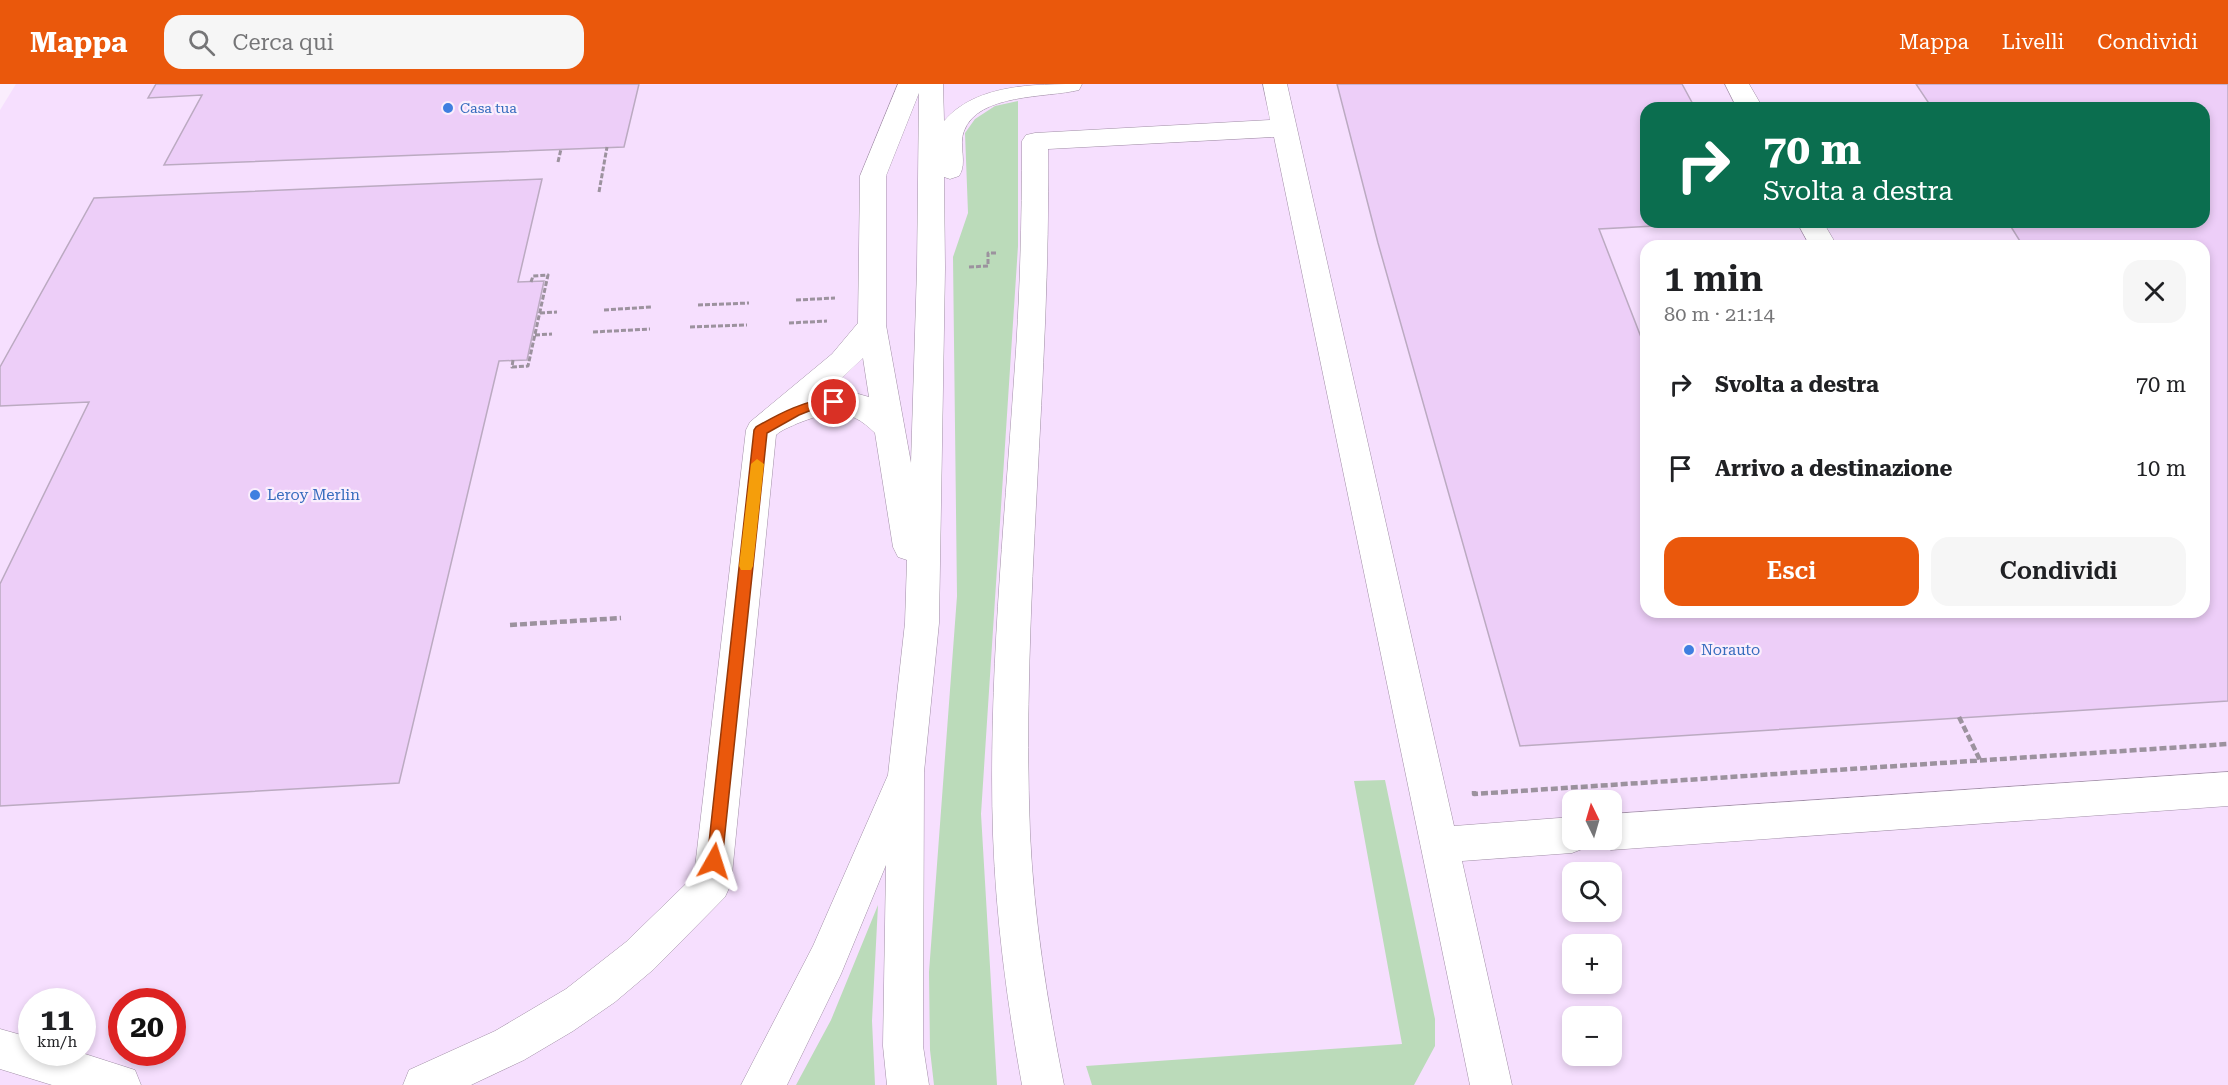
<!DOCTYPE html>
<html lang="it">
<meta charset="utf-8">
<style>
body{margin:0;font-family:"Roboto Serif",serif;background:#f6f6f6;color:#202124;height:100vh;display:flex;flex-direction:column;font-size:22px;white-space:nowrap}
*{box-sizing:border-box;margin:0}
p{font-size:20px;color:#757577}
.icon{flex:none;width:33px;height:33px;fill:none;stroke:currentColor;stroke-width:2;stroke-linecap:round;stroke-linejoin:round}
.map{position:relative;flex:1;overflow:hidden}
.panel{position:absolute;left:1640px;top:156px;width:570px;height:378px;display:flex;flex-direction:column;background:#fff;border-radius:18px;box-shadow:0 3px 9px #0003}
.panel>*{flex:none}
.banner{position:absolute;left:1640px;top:18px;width:570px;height:126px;border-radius:18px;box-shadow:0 3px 9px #0003;background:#0b6e4f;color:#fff;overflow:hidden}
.needle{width:39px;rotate:355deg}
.fabs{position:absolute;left:1562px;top:706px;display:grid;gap:12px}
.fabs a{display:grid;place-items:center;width:60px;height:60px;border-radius:12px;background:#fff;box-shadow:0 3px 9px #0003;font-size:30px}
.speed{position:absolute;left:18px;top:904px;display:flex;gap:12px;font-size:30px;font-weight:700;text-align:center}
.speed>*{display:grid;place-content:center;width:78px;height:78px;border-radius:50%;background:#fff;box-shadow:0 3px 9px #0003;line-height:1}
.speed small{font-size:15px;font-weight:400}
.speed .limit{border:9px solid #d22;background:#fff;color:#111}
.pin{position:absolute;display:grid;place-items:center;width:51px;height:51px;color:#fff;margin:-26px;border:3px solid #fff;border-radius:50%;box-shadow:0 2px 6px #0007}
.me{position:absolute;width:66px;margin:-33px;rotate:6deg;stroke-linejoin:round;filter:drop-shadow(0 0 4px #0008)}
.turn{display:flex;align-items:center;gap:21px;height:126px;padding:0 24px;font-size:27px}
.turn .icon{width:78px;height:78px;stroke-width:2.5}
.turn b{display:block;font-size:42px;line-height:51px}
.round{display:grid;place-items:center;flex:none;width:63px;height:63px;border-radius:18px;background:#f6f6f6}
.summary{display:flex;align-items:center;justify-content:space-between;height:102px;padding:0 24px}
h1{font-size:36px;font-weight:600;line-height:45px}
.primary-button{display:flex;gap:12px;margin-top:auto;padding:12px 24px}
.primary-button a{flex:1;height:69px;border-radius:18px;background:#ea580c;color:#fff;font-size:24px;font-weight:600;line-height:69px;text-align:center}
.primary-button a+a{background:#f6f6f6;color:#202124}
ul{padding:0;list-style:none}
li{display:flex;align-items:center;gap:18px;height:84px;padding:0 24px}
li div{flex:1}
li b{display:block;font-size:22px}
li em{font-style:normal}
header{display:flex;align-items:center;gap:36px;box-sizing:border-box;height:84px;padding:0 30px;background:#ea580c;color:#fff}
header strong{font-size:28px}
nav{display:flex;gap:33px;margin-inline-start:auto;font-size:21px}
.search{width:420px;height:54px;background:#f6f6f6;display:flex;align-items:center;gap:15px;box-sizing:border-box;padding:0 21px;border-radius:18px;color:#757577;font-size:22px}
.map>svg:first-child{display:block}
</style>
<header>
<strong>Mappa</strong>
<div class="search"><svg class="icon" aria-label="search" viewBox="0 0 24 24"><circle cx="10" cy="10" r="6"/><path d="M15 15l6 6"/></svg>Cerca qui</div>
<nav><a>Mappa</a><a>Livelli</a><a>Condividi</a></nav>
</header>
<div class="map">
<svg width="2228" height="1001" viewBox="0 0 2228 1001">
<rect width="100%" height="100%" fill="#faeefd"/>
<path fill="#f6dffe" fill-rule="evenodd" d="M16,0H2228V1001H0V26ZM1646,24H2204V138H1646ZM1646,162H2204V528H1646ZM1572,717H1611V756H1572ZM1572,789H1611V828H1572ZM1572,861H1611V900H1572ZM32,918H82V969H32ZM122,918H172V969H122ZM1572,933H1611V972H1572Z"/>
<path fill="#bbdbba" d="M1018,17V162L981,730L997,1001H934L930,966L929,888L957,512L953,173L968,129L965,49L975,35L995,22Z
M1385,696L1435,935V962L1414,1001H1092L1086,982L1402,960L1354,697Z
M878,821L872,937L875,1001H796L831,936Z"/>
<path fill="#edcef8" stroke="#bbaac1" stroke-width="1.5" d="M156,0H639L624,63L164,81L202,11L148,14Z
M1337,0H1682L1695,24H1646V138H1730L1599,145L1646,266V528H2204V162H2023L2008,138H2204V24H1932L1916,0H2228V617L1520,662L1378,159Z
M542,95L518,198L544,197L527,276L499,277L399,699L0,722V500L89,318L0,322V283L94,114Z"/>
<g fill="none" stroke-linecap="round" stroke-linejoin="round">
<defs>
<path id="minor" d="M898,0H943L944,37C976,0 1034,0 1082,0L1079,6C1047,14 978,9 964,47C958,61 968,79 959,92L950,95L944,93L945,184L939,539L924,688L923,962L929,1001H887L883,962L886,781L841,890L787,1001H741L813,862L888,691L905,539L907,476L898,473L893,463L875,349C848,322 829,327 796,340C788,344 783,345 776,351L731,800L725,813L654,885L615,918L573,947L524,976L471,1001H403L409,986L495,947L566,905L626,858L694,792L746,346L750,338L832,270L858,239L860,92ZM919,9L917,184L911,379L886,241V92ZM863,274L869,313L848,307H828Z
M1263,0H1287L1454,742L1572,733V756H1588L1585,764L1572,769L1462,777L1512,1001H1470L1274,53L1048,65C1051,293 1021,521 1030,749C1034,834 1047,917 1064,1001H1022C1007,918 996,835 993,751C988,599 1004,446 1014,295C1020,216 1022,136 1022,57L1026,51L1035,49L1270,36Z
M1725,0H1749L1763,24H1737Z
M1797,138H1823L1836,160L1834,162H1810Z
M2228,688V722L1611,766L1598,761L1596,756H1611V730Z
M0,945L32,954V969H82L135,986L141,1001H52L0,985Z"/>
</defs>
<use href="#minor" stroke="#a18fa6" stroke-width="1"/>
<path stroke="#9c929e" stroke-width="3" stroke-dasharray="5 2" stroke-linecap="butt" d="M558,78L561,65
M599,108L607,63
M969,183L988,182V169H997
M796,216L835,214
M698,221L749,219
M604,226L651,223
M540,229L557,228
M789,239L827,237
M690,243L747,241
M593,248L650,245
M535,251L552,250
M513,276L512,283L528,282L548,191L533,192L531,198"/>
<path stroke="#9c929e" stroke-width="4.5" stroke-dasharray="7 3" stroke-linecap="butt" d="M510,541L621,534
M1959,633L1980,676
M1474,707V710L2228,660"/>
<use href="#minor" fill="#fff" fill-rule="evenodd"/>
</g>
<path fill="#ea580c" stroke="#983908" stroke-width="1.5" d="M834,313L840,318L839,321L814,325L799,331L767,349L722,777L720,782L714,784L709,782L707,777L754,346L756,343C782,328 804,317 834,313Z"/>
<path fill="#f59e0b" d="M757,375L764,380L753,482L751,486H741L739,482L751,380Z"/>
<g fill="#3f7fe0" stroke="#faeefd" stroke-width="2">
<circle cx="448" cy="24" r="6"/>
<circle cx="255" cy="411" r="6"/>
<circle cx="1689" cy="566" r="6"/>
</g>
<g text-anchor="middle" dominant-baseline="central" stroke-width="4.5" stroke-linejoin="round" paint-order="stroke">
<g font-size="14" fill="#366cbe" stroke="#faeefd" text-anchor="start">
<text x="460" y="24">Casa tua</text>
</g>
<g font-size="15" fill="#366cbe" stroke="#faeefd" text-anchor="start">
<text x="267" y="411">Leroy Merlin</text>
<text x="1701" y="566">Norauto</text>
</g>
</g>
</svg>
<div class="fabs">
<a><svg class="needle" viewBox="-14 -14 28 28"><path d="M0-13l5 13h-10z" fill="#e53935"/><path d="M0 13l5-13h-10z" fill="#757577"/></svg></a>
<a><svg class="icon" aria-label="search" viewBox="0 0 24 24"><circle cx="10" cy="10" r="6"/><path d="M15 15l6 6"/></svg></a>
<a>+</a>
<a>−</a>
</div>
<div class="speed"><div>11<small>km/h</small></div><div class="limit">20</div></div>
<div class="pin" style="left:834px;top:318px;background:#d93025"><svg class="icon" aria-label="arrive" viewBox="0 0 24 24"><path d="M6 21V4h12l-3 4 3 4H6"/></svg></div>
<svg class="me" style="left:714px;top:777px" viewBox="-20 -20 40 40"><path d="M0-17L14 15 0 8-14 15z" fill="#ea580c" stroke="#fff" stroke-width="4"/></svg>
<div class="banner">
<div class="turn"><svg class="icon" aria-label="right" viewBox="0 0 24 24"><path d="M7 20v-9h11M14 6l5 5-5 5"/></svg><div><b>70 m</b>Svolta a destra</div></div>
</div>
<section class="panel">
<div class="summary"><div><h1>1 min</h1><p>80 m · 21:14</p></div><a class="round"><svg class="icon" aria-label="close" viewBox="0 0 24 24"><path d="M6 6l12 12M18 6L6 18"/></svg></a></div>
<ul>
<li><svg class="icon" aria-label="right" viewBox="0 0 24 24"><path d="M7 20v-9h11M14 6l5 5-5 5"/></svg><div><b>Svolta a destra</b></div><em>70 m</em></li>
<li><svg class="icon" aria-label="arrive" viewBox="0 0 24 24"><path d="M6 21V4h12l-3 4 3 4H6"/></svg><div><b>Arrivo a destinazione</b></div><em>10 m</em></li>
</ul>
<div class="primary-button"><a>Esci</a><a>Condividi</a></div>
</section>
</div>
